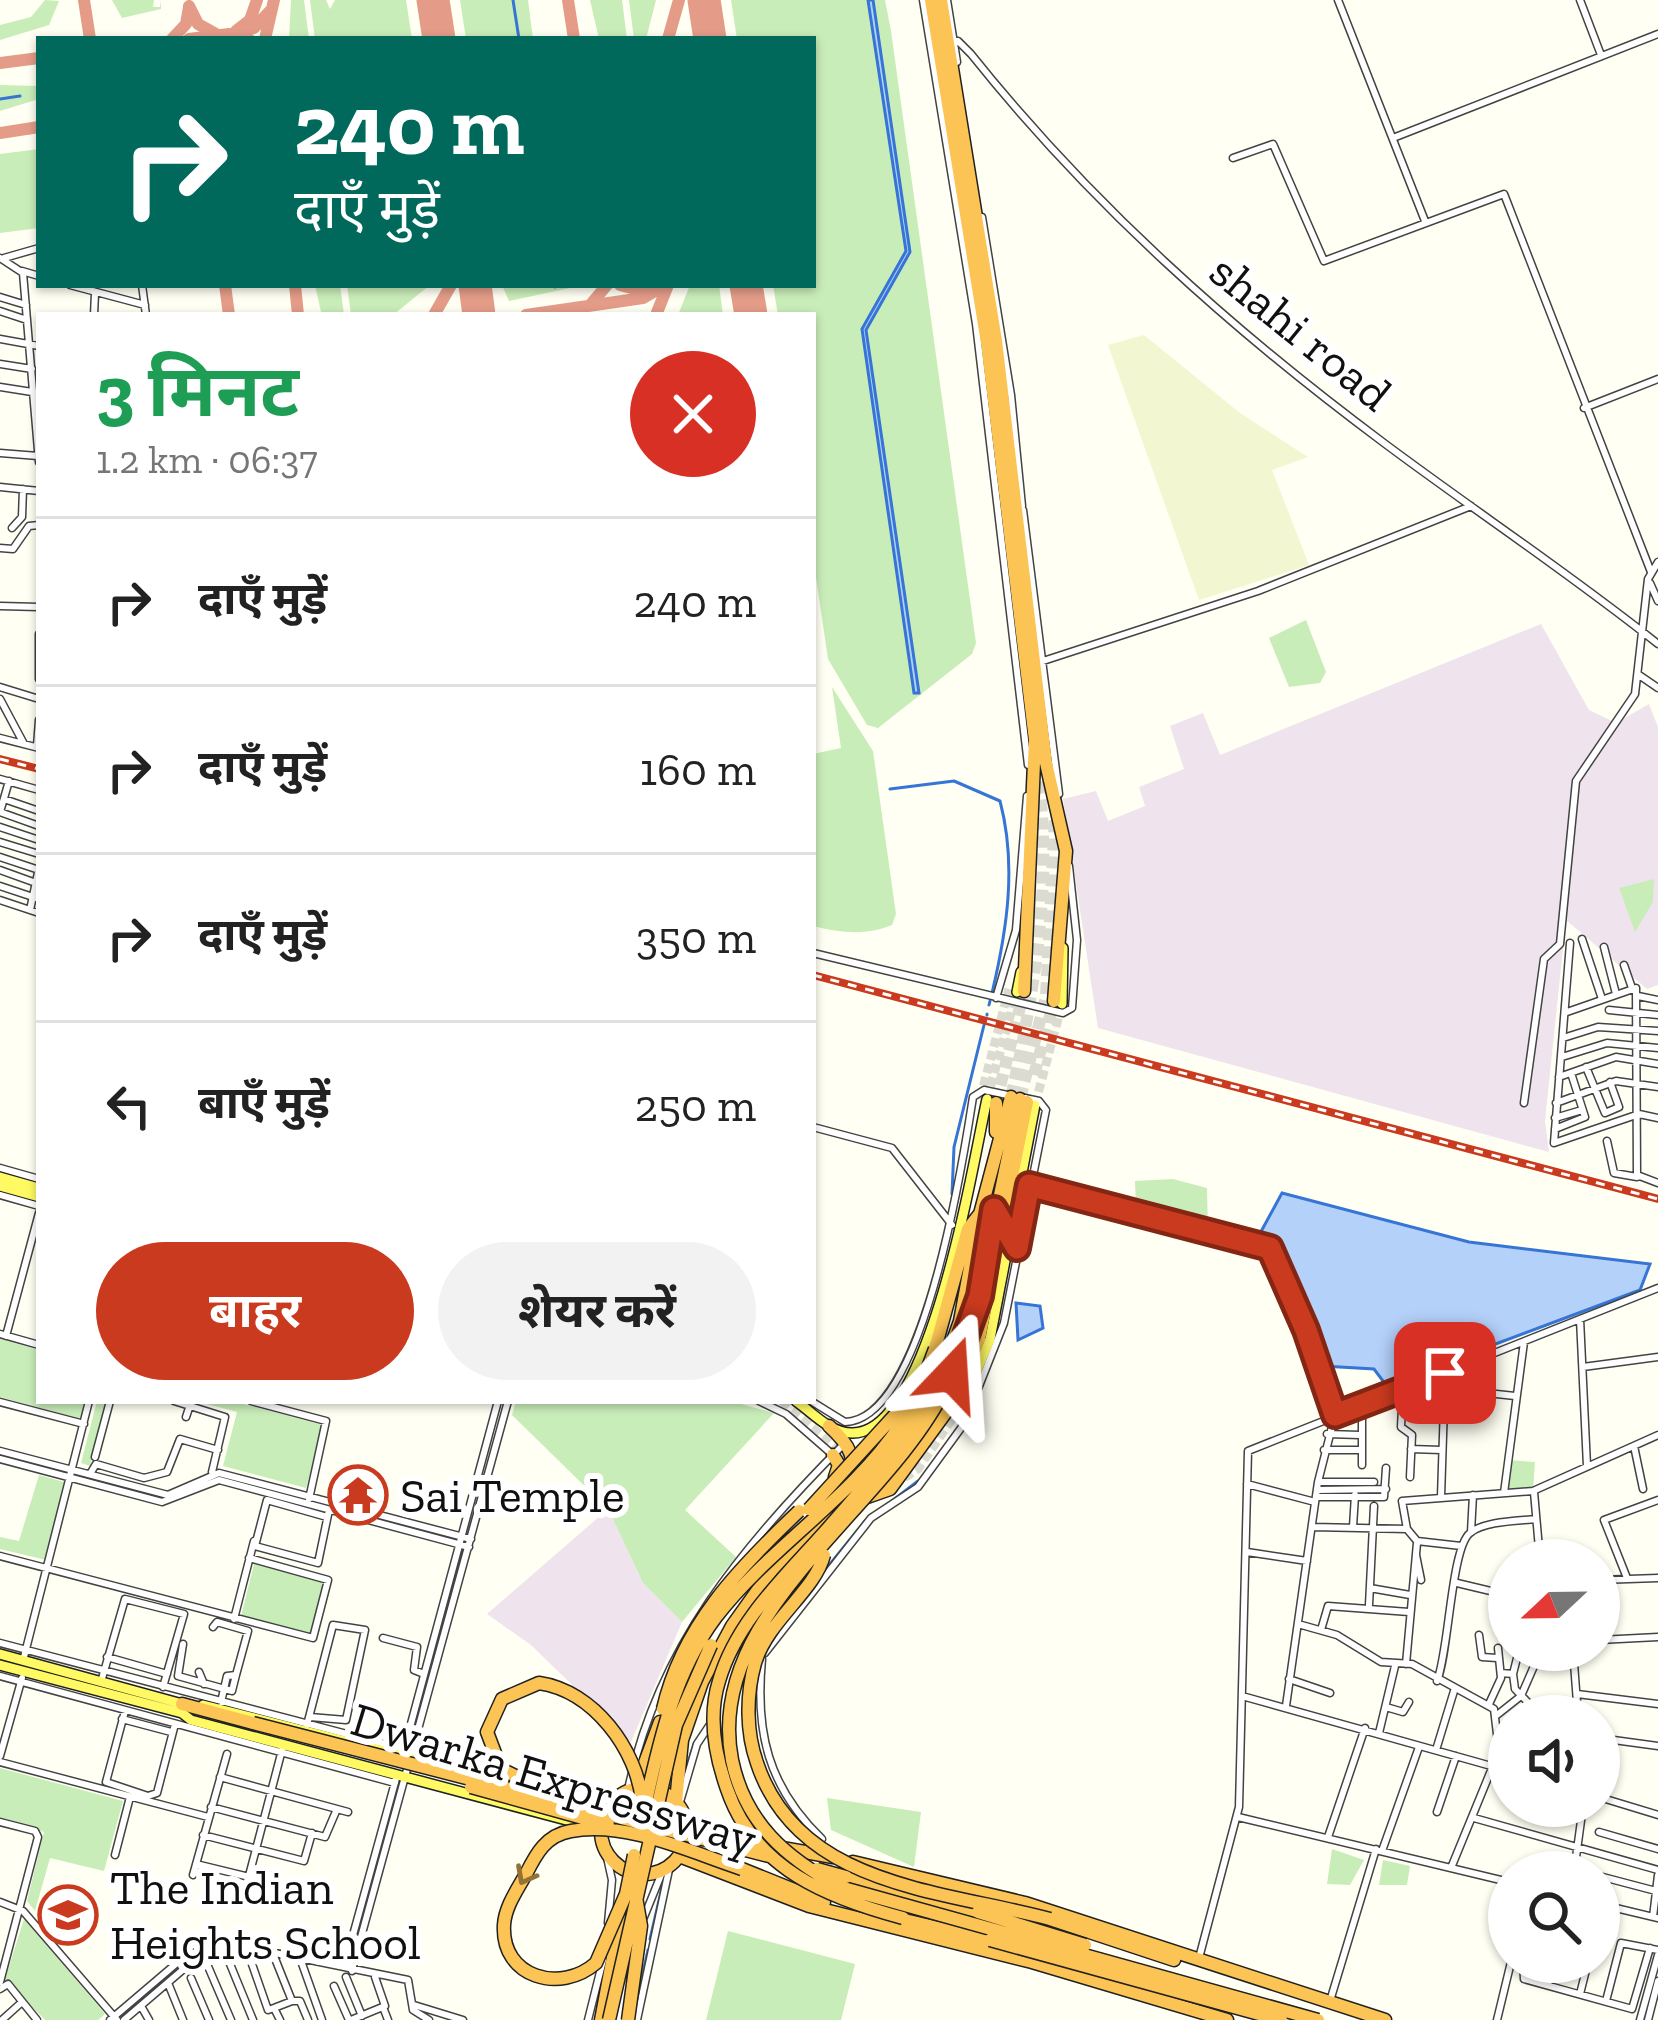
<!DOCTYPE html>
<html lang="hi">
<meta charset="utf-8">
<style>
body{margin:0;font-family:"Zilla Slab","Noto Sans Devanagari",serif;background:#f2f2f2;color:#222;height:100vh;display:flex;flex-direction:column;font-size:45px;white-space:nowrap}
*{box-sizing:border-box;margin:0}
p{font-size:39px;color:#767676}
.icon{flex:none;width:66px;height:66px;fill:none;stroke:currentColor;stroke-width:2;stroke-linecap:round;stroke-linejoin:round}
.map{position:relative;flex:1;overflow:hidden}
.panel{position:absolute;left:36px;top:312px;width:780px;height:1092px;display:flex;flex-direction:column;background:#fff;border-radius:0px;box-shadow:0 3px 9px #0004}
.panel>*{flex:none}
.hud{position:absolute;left:36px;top:36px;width:780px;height:252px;border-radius:0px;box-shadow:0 3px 9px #0004;background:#00695c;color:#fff;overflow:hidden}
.needle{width:78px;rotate:248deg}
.buttons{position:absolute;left:1488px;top:1539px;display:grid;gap:24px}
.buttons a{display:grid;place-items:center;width:132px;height:132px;border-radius:50%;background:#fff;box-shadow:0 3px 9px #0004;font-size:60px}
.pin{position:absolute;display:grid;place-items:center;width:102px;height:102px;color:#fff;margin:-51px;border-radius:24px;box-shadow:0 6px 18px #0006}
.me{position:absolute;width:132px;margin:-66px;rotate:20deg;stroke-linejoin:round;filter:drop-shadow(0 0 9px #0008)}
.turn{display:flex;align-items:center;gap:42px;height:252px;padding:0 60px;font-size:54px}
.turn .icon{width:156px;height:156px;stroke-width:2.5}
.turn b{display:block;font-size:84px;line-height:102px}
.round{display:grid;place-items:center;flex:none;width:126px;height:126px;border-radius:63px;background:#f2f2f2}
.headline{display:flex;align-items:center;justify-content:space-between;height:204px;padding:0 60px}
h1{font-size:72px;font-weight:700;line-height:90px;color:#1e9e55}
.button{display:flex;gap:24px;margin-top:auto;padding:24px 60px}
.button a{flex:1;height:138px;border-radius:72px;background:#ca3a1e;color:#fff;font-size:48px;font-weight:700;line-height:138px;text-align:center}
.button a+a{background:#f2f2f2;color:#222}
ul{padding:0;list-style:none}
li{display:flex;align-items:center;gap:36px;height:168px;padding:0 60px;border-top:3px solid #e0e0e0}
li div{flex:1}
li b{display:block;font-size:45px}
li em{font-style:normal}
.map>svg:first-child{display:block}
</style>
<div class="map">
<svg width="1658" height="2020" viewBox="0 0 1658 2020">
<rect width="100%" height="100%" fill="#fffff3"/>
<path fill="#efe4ee" d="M1541,624L1589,710L1616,723L1649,704L1658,727V985L1647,989L1566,920L1545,1121L1549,1152L1098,1028L1063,799L1096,791L1108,821L1145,806L1139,787L1184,769L1170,726L1203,713L1220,755Z
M608,1509L643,1583L682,1622L631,1742L531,1645L487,1614Z"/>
<path fill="#f3f7d1" d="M1144,335L1240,413L1308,457L1272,470L1309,565L1199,600L1108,345Z"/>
<path fill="#c9edb9" d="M45,0L59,1L49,25L0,40V25L31,17Z
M112,0H154L153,7H160L161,0V9L122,18Z
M291,0H304L309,39H289Z
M310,0H326L330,9L335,0H406L412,39H315Z
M460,0H528L533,39H466Z
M590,0H622L627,39H599Z
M629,0H656L646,39H634Z
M731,0H885L891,31L976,643L972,654L878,728L867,725L828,659L813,557V315H778L773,285H813V39H737Z
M0,85L39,86V99L0,111Z
M39,149V228L0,233V154Z
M315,285H340L344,315L321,312Z
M347,285H430L393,315H351Z
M502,285H570V288L509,301Z
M690,285H719L723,315H678Z
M1306,620L1326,672L1320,683L1289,687L1269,638Z
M832,687L873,751L896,914L892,925C866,936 840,933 813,926V754L841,748Z
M1654,879L1653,902L1635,932L1619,888Z
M1173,1179L1207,1188L1208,1230L1136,1211L1135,1181Z
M0,1339L39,1350V1401H85L81,1419L0,1397Z
M97,1401H107L90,1466L81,1463Z
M196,1401H232L323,1425L306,1488L223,1466L237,1412Z
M516,1401H730L774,1413L685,1510L736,1557L682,1622L643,1583L608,1509L512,1415Z
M1508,1460L1535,1462L1533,1491L1504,1493Z
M39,1475L64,1482L46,1560L0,1549V1537L19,1541Z
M254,1564L325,1582L312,1634L241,1616Z
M0,1768L123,1801L104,1871L50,1858L35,1911L27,1901L44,1832L0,1819Z
M827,1798L921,1812L914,1867L831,1830Z
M1332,1849L1364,1860L1350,1885L1327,1884Z
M1383,1860L1410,1866L1407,1885H1379Z
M24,1919L105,2014L98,2020H45L5,1979Z
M728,1931L855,1964L841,2020H706Z"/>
<path fill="#b4d1fa" stroke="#3675d5" stroke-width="3" d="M868,0H873L910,252L866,330L919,693H914L862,329L906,251Z
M1282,1193L1469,1242L1650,1264L1640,1290L1386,1385L1374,1369L1323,1366L1280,1252L1257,1239Z
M1016,1303L1040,1306L1043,1328L1018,1340Z"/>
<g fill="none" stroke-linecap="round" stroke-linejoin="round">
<path stroke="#3675d5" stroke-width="3" d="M513,0L519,39
M0,99L20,96
M555,285V287
M890,789L954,781L1000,801C1017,865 1007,930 992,993
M989,1005L990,1001
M987,1015V1014
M952,1194L954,1147L984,1025
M892,1501L918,1481
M822,1574L865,1521
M686,1769L694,1744
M673,1828L677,1812
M650,1939L663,1883
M638,1995L648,1950"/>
<path stroke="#e49c88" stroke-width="12" d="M84,0L90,39
M568,0L574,39
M189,6L198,24L216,34
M236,31L250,20L257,0
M236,33L254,28L270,11
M438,33V39
M172,39L186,24L189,7
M189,39L229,34L249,39
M265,39L274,0
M668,39L679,0
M0,63L39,58
M0,133L39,127
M225,285L229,315
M295,285L298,315
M620,285L646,292
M591,304L607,285
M434,315L451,285
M526,315L643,298L665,285
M656,315L668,285"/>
<path stroke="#e49c88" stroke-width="33" d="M433,0L439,39
M704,0L710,39
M475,285L479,315
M746,285L751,315"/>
<path stroke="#dbdbd1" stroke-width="9" stroke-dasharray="9 4.5" stroke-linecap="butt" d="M980,1099L1009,989
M987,1099L1016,995
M1035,1105L1062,1004
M782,1401L853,1463
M893,1485L918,1469L965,1400"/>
<path stroke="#dbdbd1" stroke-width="12" stroke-dasharray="12 6" stroke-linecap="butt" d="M1034,1075L1054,1001
M1011,1097C1034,993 1054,878 1037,771
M1020,1099L1046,997L1055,816
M996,1103L1024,991"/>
<defs>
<path id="minor" d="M923,0L976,324L1028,765
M947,0L957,62
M1338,0L1425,221
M1580,0L1601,55
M947,40L958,41L971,54C1090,203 1231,329 1384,443C1475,511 1569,573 1658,644
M1393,138L1658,34
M1233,158L1273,144L1324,261L1504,194L1651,572
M982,217L1011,395L1022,506
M0,258L23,273L39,462
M4,258L39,248
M22,271L39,276
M70,285L145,305
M142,285L146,315
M0,297L26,305
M0,311L27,320
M94,315L95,293
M0,339L39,346
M0,364L32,369
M0,387L32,392
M1584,408L1658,379
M0,453L38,456
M0,487L39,491
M1019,507L1023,510L1059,794
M12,528L22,517L23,489
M0,548L13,549L29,526L39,525
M1650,583L1658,601
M0,606L39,607
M39,634V679
M1040,662L1258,591L1471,506
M1639,675L1658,688
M0,687L39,699
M0,699L24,744
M0,738L39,748
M37,746L39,720
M0,779L39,790
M4,799L39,811
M0,812L39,826
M0,812L9,781
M0,827L39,840
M0,842L39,854
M0,857L39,870
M0,870L36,883
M0,886L39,899
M0,900L39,913
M30,910L39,868
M1582,939L1602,999
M1570,943L1554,1143L1639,1114L1658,1118
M1604,947L1616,994
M813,953L1063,1013L1072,1008L1077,940L1069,866
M1624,965L1632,988
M1638,996L1658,1000
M996,998L1016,930L1027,796
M1609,1010L1658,1015
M1567,1012L1636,988L1637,1175L1658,1183
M1563,1038L1598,1027L1658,1031
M1562,1057L1607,1043L1658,1048
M1586,1067L1605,1113L1619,1107L1610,1082
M1559,1077L1616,1057L1658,1064
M1524,1103L1544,959L1560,944L1576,781L1635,694L1648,579L1658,562
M1556,1103L1616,1081L1658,1087
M1555,1118L1582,1110
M813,1127L892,1148L952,1225
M1555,1129L1585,1117L1571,1073
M1607,1141L1614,1173L1637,1177
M0,1168L39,1179
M1029,1185L1266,1246L1276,1255L1335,1415L1318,1482L1286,1706
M0,1195L39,1206
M1580,1319L1587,1466
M0,1334L39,1345
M6,1336L39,1213
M1583,1367L1658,1357
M1403,1389L1401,1427L1412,1435L1410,1477
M1487,1393L1515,1396
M174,1401L225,1417L212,1472
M251,1401L326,1421L309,1499
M759,1401L786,1414L833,1455
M811,1401L845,1422C924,1420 963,1161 973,1097L984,1090L1012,1096
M0,1402L84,1424
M186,1417L190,1405
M1327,1434L1360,1435
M1634,1446L1643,1489
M1411,1449L1441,1450
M1324,1450H1361
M0,1451L168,1495L219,1473L471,1539
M95,1457L110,1401
M0,1459L162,1502L219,1480L469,1547
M1362,1465V1404
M90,1474L96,1464L144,1478L167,1472L180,1439L218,1450
M1318,1482H1374
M1247,1484L1315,1502
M1317,1490L1386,1489
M1534,1492L1540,1560
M1504,1493L1524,1342
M1316,1497H1384L1386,1468
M1441,1497L1445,1374
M327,1517L267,1500L255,1546L318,1563L329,1510
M1312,1527L1407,1529
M1353,1527L1355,1495
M1471,1532L1473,1495
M1461,1546L1417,1541L1407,1529L1402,1501L1533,1491L1658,1435
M1247,1552L1307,1561
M1416,1555L1421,1580
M0,1556L313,1638L328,1580L249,1558
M1627,1578L1604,1520L1658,1500
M1599,1580L1658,1578
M1457,1583L1499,1593L1494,1607L1501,1636L1509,1638
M1370,1588L1410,1595
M1369,1605L1374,1506
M234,1619L254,1541
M1298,1624L1337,1635L1381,1662L1412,1664L1494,1709L1499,1751L1451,1868
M213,1627L217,1622L248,1631L236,1675L227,1676L221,1702
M1321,1630L1328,1606L1409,1612
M1479,1635L1482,1657L1497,1658
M383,1638L417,1647L414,1670L424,1674
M1599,1640L1658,1637
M0,1643L404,1749
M183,1644L178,1676L232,1691L236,1675
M1573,1650L1578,1716
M765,1653L871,1518L918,1487L964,1424L1004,1323L1046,1110L1039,1101L1025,1098
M107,1657L167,1674
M762,1659C755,1732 768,1787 822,1839
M23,1661L89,1401
M1406,1664L1417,1543
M199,1672L204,1684
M1501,1673L1513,1674L1519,1650
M1513,1674L1515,1689L1541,1716
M0,1676L395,1783
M1289,1679L1330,1693
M1437,1681C1449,1652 1451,1548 1470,1533C1484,1521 1518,1521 1536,1519
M101,1682L125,1599L184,1614L163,1687
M1577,1694L1658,1704
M1242,1696L1509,1771
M1489,1704L1501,1678L1498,1648
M1386,1707L1403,1712L1409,1702
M125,1711L106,1782L148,1796L157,1793L175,1724
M1497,1715L1521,1696L1541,1650
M122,1719L171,1732
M307,1725L333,1625L365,1630L346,1720L310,1717
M1379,1733L1395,1666
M1599,1738L1658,1746
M1436,1750L1454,1691
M0,1756L22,1678
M402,1757L498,1401
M0,1762L208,1817
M1599,1762L1613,1765
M220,1777L348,1812
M628,1790C657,1648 744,1544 845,1443
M1599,1797L1658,1815
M680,1802L697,1744L709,1726
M211,1807L325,1837L337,1809
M1437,1812L1456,1756
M1238,1817L1509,1882
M1474,1818L1658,1870
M0,1822L35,1831L38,1837L0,1982
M1599,1832L1658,1849
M203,1835L304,1861L312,1833
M1328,1837L1365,1728
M1382,1851L1419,1747
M606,1853L612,1880L608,1923
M115,1855L130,1797
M196,1864L282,1885
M1574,1872L1583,1806
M193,1875L227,1754
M1599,1876L1656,1891
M245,1891L282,1750
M0,1902L23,1911L117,2020
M1599,1904L1658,1918
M644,1917L663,1870
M1653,1917L1658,1875
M221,1942L253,2020
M246,1947L268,2010L274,2008L280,2020
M272,1951L292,2001L274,2008
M300,1958L322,2020
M1199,1958L1239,1807L1248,1451L1658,1288
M1523,1962L1524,1979L1632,2009L1650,1948
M207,1964L231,2020
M352,1970L508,1401
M352,1971L347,1957L397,1775
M346,1977L362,2016
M191,1978L209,2020
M168,1983L183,2020
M1548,1985L1555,1962
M334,1986L349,2020
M0,1989L8,1984L37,2020
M1580,1994L1588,1962
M292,2001H300L308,2020
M1330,2001L1376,1849
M1606,2001L1621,1943L1658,1950
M414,2005L463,2020
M141,2006L149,2020
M383,2007L388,2020
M2,2020L22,2002
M110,2020L184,1957L221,1942L408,1980L413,2010L429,2020
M124,2020L186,1967L193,1954
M351,2020L385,2006L375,1977
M588,2020L603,1960
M618,2020L631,1964
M637,2020L670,1865
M1497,2020L1511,1962
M1640,2020L1658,1955
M1648,2020L1658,1981"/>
<path id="major" d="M1017,992L1021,972
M1062,1004L1063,948
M0,1177L39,1188
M0,1186L39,1197
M965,1400L990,1339L1035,1105
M796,1401C813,1413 830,1433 852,1433C931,1434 973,1161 987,1099
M0,1654L186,1705
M0,1665L182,1713L191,1720L589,1826
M203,1705L564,1797"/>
<path id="highway" d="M931,0L987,343L1035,740L1024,991
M941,0L996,341L1046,763L1066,851L1054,1001
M996,1132V1103
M1001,1220L1017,1248
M935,1349L968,1229L979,1215
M939,1380L960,1321L980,1214L1011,1097
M947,1385L979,1296L1020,1099
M829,1426C849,1444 859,1460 849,1487
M833,1455L839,1465L835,1477
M182,1704L253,1723
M636,1787L660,1722
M601 1831a43 43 0 1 1 86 0a43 43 0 1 1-86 0Z
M676,1802L682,1740L702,1682L732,1626L772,1570L833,1509L890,1489L949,1408L979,1339L1027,1102
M687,1831L833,1857
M679,1856L809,1906L1032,1962L1227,2020
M853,1862L1025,1903L1385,2020
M742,1869L824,1902
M846,1877L978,1912
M896,1918L990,1940
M1050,1919L1174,1960
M601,2020L622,1909"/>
</defs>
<use href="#minor" stroke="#434343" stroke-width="9"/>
<use href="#major" stroke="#212121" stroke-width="12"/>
<use href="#highway" stroke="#212121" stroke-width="15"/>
<use href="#minor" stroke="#fff" stroke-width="6"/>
<use href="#major" stroke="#fffa63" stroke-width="9"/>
<use href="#highway" stroke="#fcc454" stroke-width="12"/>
<defs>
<path id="rail" d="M0,759L39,769
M813,975L1658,1199"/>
</defs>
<use href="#rail" stroke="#ca3a1e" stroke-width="8"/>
<use href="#rail" stroke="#fff" stroke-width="3" stroke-dasharray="9" stroke-linecap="butt"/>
<defs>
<path id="highway-bridge" d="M947,1385C887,1511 703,1612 732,1760C745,1823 786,1858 840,1887L1318,2020
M809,1509L904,1405
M824,1555C815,1591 768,1620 755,1663C746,1695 746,1732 757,1763C798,1887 942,1890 1050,1919
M663,1709C682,1626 739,1568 799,1511
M253,1723L769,1856
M536,1786L501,1769L487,1732L502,1699L539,1683C594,1691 637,1750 642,1801
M471,1787L608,1825
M643,1815C658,1747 673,1674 716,1617C770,1547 852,1498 901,1424C916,1401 925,1375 935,1349
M634,1855L626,1894L596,1963C561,1994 501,1978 504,1925C505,1907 517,1890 526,1874C536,1854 546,1835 571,1831C627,1821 690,1852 742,1869
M817,1869L846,1877
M978,1912L1085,1945
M903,1918C828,1898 754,1869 727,1789C715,1755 708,1716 719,1681C737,1619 788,1574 830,1526C871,1480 908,1434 939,1380
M990,1940L1281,2020
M609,2020L676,1725L711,1645
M628,2020L641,1926L636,1897"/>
</defs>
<use href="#highway-bridge" stroke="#212121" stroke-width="15" stroke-linecap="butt"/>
<use href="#highway-bridge" stroke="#fcc454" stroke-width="12"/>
</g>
<defs><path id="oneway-chevron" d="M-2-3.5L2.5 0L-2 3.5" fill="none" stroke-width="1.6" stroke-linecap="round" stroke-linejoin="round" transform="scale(3)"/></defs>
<use stroke="#927335" href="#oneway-chevron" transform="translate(525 1876) rotate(118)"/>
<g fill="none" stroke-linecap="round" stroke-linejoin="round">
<defs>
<path id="route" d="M952,1374L980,1296L994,1209L1017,1248L1029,1185L1270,1248L1306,1330L1335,1415L1445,1373"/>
</defs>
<use href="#route" stroke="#832614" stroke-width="30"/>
<use href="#route" stroke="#ca3a1e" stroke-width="21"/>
</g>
<defs>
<symbol id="temple-ring" viewBox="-11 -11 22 22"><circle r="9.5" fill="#fff" stroke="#ca3a1e" stroke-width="1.5"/><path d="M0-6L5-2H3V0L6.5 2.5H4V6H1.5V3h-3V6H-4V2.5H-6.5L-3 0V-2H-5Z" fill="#ca3a1e"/></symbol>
<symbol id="school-ring" viewBox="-11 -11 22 22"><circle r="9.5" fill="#fff" stroke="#ca3a1e" stroke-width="1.5"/><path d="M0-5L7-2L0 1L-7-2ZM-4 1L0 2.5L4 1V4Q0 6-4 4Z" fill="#ca3a1e"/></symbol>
</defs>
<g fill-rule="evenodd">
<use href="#temple-ring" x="325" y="1462" width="66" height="66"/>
<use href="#school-ring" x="35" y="1882" width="66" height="66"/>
</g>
<g text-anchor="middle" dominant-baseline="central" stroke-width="12" stroke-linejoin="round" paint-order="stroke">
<g font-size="48" fill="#101010" stroke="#fff">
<text transform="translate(1301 332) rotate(39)">shahi road</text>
<text transform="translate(554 1779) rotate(17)">Dwarka Expressway</text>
</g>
<g font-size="48" fill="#101010" stroke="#fff" text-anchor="start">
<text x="400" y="1495">Sai Temple</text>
<text x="110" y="1887">The Indian<tspan x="110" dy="55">Heights School</tspan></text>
</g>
</g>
</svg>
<div class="buttons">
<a><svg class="needle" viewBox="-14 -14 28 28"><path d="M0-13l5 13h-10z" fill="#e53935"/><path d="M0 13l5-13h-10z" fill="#767676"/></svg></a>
<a><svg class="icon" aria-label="sound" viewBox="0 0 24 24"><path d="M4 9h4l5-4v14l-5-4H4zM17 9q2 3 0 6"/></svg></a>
<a><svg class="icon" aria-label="search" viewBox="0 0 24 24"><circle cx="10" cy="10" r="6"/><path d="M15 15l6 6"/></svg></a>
</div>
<div class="pin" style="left:1445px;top:1373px;background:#d93025"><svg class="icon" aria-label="arrive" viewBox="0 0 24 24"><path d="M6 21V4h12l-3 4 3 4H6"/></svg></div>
<svg class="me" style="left:952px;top:1374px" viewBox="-20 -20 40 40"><path d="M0-17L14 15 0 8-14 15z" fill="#ca3a1e" stroke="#fff" stroke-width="4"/></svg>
<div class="hud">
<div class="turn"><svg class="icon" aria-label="right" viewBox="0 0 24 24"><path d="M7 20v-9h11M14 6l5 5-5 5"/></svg><div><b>240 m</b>दाएँ मुड़ें</div></div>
</div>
<section class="panel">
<div class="headline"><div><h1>3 मिनट</h1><p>1.2 km · 06:37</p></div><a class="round" style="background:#d93025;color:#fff"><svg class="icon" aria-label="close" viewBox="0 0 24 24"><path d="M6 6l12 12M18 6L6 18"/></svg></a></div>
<ul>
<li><svg class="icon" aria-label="right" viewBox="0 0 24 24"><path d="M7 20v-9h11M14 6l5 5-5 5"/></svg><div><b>दाएँ मुड़ें</b></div><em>240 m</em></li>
<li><svg class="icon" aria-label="right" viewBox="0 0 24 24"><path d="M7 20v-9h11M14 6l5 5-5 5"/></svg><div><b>दाएँ मुड़ें</b></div><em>160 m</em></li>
<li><svg class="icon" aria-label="right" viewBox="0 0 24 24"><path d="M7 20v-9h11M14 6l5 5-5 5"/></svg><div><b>दाएँ मुड़ें</b></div><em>350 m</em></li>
<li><svg class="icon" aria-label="left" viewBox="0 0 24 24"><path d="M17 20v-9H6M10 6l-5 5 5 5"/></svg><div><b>बाएँ मुड़ें</b></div><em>250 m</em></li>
</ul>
<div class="button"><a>बाहर</a><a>शेयर करें</a></div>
</section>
</div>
